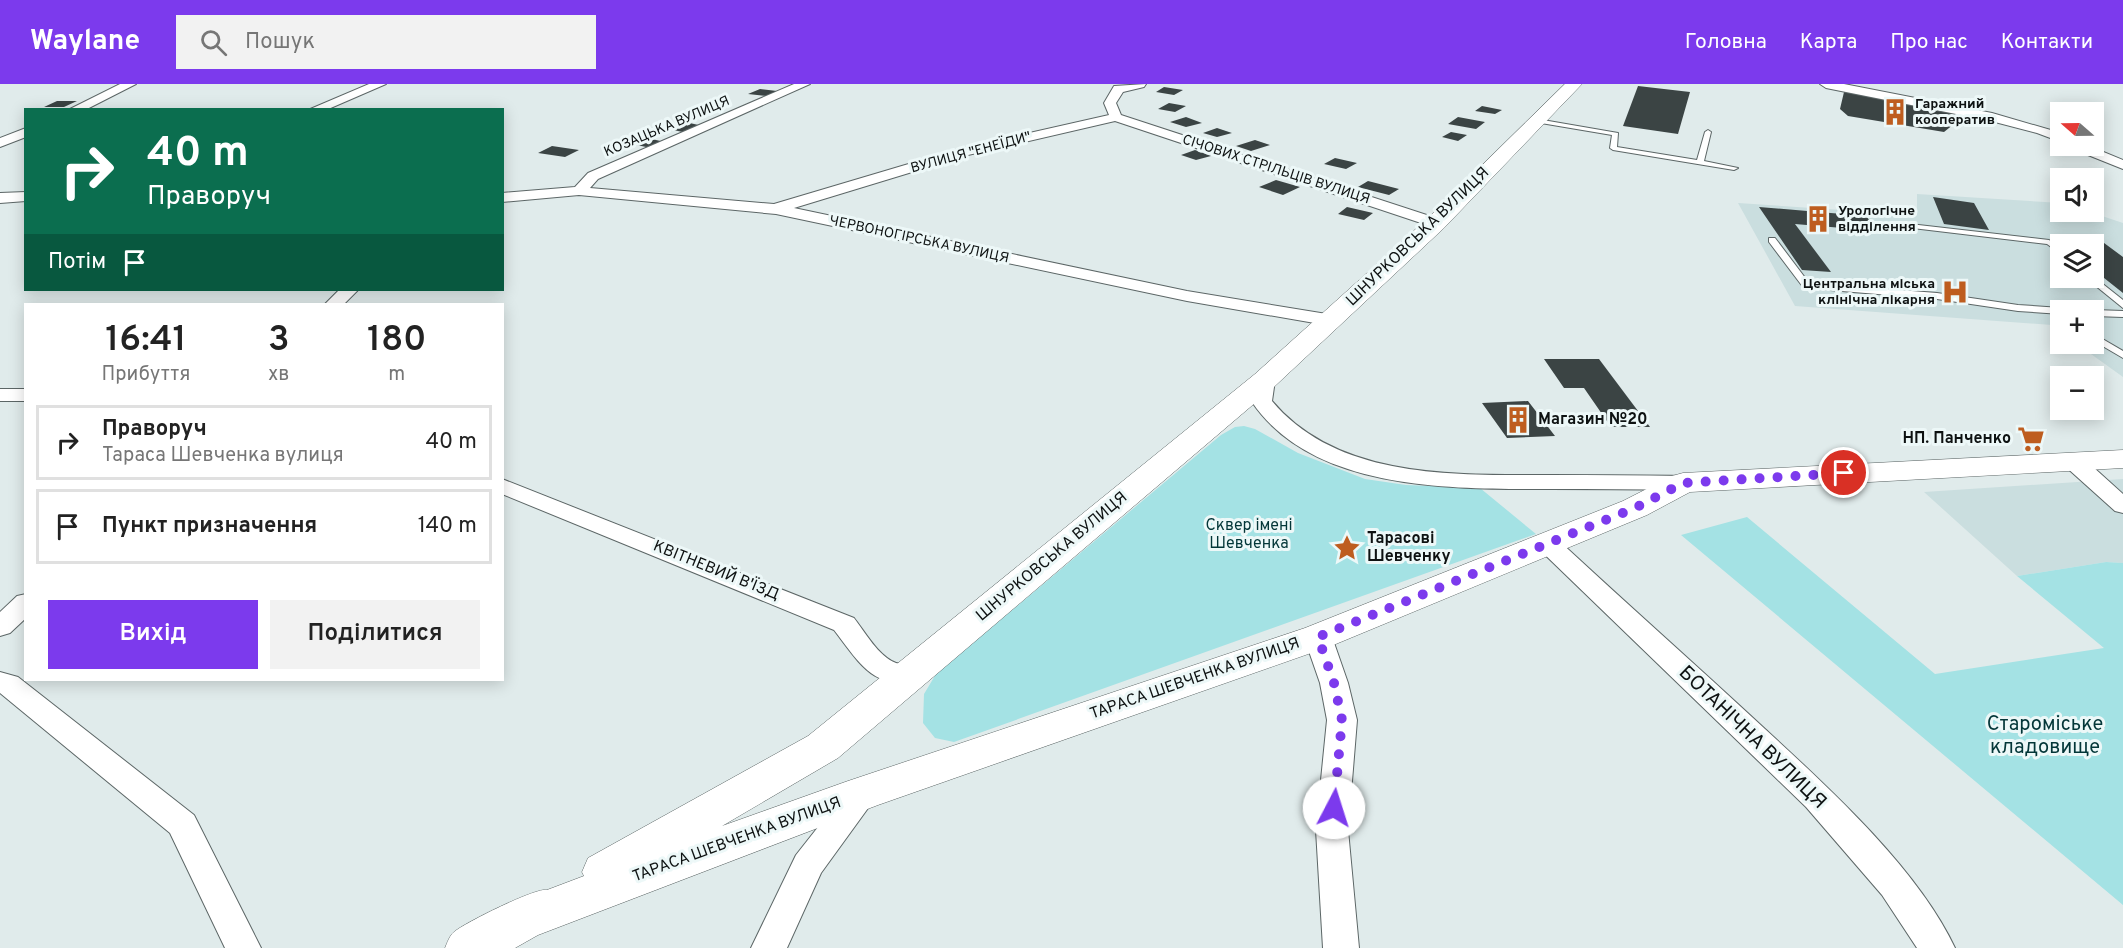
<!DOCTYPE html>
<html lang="uk">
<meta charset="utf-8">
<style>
body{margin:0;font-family:Overpass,sans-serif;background:#f2f2f2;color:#222;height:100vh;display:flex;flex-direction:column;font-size:22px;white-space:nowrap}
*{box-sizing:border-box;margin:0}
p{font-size:20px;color:#767676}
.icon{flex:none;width:33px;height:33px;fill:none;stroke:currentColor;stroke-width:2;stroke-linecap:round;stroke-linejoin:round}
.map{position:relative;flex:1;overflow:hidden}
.panel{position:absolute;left:24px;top:219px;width:480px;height:378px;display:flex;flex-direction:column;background:#fff;border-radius:0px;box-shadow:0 3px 15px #0003}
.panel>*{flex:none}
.banner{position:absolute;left:24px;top:24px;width:480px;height:183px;border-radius:0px;box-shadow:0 3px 15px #0003;background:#0b6e4f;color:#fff;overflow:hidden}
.needle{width:39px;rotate:290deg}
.tools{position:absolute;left:2050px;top:18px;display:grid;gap:12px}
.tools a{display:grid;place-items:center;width:54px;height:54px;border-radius:0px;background:#fff;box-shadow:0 3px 15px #0003;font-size:30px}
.pin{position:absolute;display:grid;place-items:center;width:51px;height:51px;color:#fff;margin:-26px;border:3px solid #fff;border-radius:50%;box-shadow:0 2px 6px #0007}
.me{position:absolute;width:66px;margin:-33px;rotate:5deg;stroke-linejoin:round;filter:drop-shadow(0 0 4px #0008)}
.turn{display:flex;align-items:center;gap:21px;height:126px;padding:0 24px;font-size:27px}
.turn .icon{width:78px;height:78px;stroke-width:2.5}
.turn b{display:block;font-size:42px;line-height:51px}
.then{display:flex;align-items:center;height:57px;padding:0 24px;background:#0003;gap:12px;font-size:22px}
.eta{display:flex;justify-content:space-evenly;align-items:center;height:102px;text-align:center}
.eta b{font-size:36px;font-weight:600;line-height:42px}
.action{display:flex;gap:12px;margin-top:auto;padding:12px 24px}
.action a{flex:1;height:69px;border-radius:0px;background:#7c3aed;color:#fff;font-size:24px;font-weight:600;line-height:69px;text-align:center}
.action a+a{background:#f2f2f2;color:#222}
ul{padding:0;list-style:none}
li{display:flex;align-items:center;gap:18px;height:75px;margin:0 12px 9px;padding:0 12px;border:3px solid #e0e0e0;border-radius:0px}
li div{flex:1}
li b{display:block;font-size:22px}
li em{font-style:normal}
header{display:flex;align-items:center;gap:36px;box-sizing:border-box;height:84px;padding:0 30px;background:#7c3aed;color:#fff}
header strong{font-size:28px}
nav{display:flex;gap:33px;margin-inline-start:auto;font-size:21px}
.search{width:420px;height:54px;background:#f2f2f2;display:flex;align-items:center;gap:15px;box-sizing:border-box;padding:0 21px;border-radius:0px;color:#767676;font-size:22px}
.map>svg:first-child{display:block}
</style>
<header>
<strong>Waylane</strong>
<div class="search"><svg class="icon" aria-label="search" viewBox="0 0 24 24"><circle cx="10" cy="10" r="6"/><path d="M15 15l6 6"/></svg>Пошук</div>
<nav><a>Головна</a><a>Карта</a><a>Про нас</a><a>Контакти</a></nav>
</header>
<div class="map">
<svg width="2123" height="864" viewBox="0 0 2123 864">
<rect width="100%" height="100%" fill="#e0ebeb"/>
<path fill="#cadedf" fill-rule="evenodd" d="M1917,110L2061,119V128H2090L2123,139V293L2077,260H2094V226H2061V248L2052,241L1795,222L1738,119L1917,131ZM2061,160H2094V194H2061Z
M2123,395V479L2106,478L2017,492L1924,408Z"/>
<path fill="#a4e2e4" d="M1244,342L1255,345L1298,369L1365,395L1406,401L1480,404L1536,450L954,658L935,654L923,639L924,610L936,590L1221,351L1235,343Z
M1747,433L1935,590L2104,564L2017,492L2106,478L2123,479V821L1681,451Z"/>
<path fill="#3b4444" d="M1638,2L1690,8L1678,50L1623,42Z
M1164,3L1183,6L1174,11L1156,8Z
M760,5L777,7L766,12L748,10Z
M1844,8L1928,24L1964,32L1944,48L1848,32L1840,25Z
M57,17H77L64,23H44Z
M1169,19L1186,22L1175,28L1158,25Z
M1482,22L1502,26L1495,30L1475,27Z
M1186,33L1202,39L1186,43L1170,38Z
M1458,33L1485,38L1476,45L1448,40Z
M685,38L703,42L687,49L669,45Z
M1217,44L1232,49L1217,53L1203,49Z
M1451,48L1467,51L1458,57L1442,53Z
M647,54L665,58L651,64L632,60Z
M1255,56L1270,61L1251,67L1236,62Z
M552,62L579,66L565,73L538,69Z
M1195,66L1211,72L1196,76L1181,71Z
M1335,74L1357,79L1346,85L1324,80Z
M1276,96L1300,103L1283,111L1259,103Z
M1368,97L1399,105L1389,111L1358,103Z
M1933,113L1974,119L1989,146L1944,140Z
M1347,123L1373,129L1364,136L1338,130Z
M1759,123L1866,132L1878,147L1795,140L1831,188L1802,186Z
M2052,153L2100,156L2123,173V209L2094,186V160H2061Z
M1544,275H1599L1650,343H1611L1584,304H1564Z
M1528,317L1555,352L1507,354L1482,319Z"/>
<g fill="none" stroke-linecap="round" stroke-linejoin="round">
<defs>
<path id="lane" d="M1537,35L1618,49L1617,63L1697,76L1705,48L1708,46L1711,48L1704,77L1738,84L1734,86L1613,66L1610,64L1612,51L1535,38L1534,37Z
M1901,139L2049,156L2061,164V170L2047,160L1904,143H1901Z
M1769,154H1775L1809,199L1937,209L2018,221L2061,224L2065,226H2061V230L2018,227L1937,215L1806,204L1803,203L1769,158Z
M2094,193L2123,216V224L2086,194Z
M2093,226H2094L2123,227V233L2094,232Z
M2094,250L2123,267V274L2094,257Z"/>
<path id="street" d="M120,0H136L85,26H68Z
M369,0H386L326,26H308Z
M794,0H810L598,95L590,104L774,120L959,65L1109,31L1104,19L1114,2L1146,0L1144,3L1123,8L1116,19L1121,31L1442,136L1444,139L1442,142H1430L1115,37L968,71L794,124L1187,207L1339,232L1341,236L1339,240L1332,242L1187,217L776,130L579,111L502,118V109L575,103L588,89Z
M1820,0H1844L1992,29L2061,49V58L2037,49L1991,37L1826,4Z
M26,44V53L0,63V54Z
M2071,62H2089L2123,76V85L2073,65Z
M26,108V117L0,119V109Z
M339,206H358L344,220H325Z
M1265,290L1272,292L1275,296L1272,317C1338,396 1457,391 1550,391C1595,391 1639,391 1683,392L1691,394L1695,399L1691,404L1683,406C1639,405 1595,405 1551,405C1454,405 1313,408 1252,318L1255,296L1258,292Z
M0,305H26V317H0Z
M2074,371L2082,373L2123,410V429L2115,427L2066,383L2063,378L2066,373Z
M502,395L854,534C865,548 878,572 896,579C904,582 915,578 924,581L928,588L924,595C875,609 861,581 834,546L502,410Z
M1548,452L1557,455C1626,519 1696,581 1765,645C1829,704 1918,785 1955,864H1917L1882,811L1806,723L1539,465L1536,460L1539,455Z
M26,510V534L10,549L0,552V528L17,512Z
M1318,544L1328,546L1332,553L1348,599L1357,636L1348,746L1359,864H1323L1316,746L1327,636L1320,599L1304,553L1308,546Z
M0,588L18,593L194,731L261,864H225L170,749L0,609Z
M863,697L874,700L879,709L821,789L787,864H751L796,771L852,700Z"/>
<path id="secondary" d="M1565,0H1582L1444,144L1275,302L838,674L722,742L848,697L1305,544L1623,417L1672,392L1683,389L2123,366V384L1690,408L1647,431L1331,562L878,721L538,851L515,864H445C447,859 450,851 454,848C464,839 537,803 547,806L584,792L582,788L588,774L808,652L1255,290L1428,134Z"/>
</defs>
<use href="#lane" stroke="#5c6666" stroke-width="2"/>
<use href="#street" stroke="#5c6666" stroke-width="2"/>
<use href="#secondary" stroke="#5c6666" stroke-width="1"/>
<use href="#lane" fill="#fff" fill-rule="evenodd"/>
<use href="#street" fill="#fff" fill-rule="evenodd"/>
<use href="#secondary" fill="#fff" fill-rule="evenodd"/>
</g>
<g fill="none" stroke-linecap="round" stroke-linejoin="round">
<path stroke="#7c3aed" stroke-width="10" stroke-dasharray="0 18" d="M1334,724L1342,636L1334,599L1318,553L1635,424L1683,399L1844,389"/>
</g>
<defs>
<symbol id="building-bare" viewBox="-9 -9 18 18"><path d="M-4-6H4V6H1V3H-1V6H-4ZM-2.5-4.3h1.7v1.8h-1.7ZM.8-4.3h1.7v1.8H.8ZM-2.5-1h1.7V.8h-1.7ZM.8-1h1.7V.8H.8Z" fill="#be5d1f" stroke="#edf8f8" stroke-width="2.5" paint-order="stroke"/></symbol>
<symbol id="hospital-bare" viewBox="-9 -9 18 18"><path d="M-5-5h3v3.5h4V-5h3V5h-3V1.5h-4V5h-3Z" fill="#be5d1f" stroke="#edf8f8" stroke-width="2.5" paint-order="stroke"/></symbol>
<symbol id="supermarket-bare" viewBox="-9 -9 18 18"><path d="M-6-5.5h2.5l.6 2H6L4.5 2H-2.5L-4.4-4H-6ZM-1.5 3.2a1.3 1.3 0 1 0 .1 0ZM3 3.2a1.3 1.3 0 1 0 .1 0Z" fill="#be5d1f" stroke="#edf8f8" stroke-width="2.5" paint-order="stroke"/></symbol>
<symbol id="sight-bare" viewBox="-9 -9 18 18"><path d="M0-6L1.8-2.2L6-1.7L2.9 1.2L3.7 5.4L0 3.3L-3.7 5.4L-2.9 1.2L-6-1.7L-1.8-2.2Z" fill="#be5d1f" stroke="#edf8f8" stroke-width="2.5" paint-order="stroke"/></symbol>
</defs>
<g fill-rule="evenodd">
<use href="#building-bare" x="1876" y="9" width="38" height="38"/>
<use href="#building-bare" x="1799" y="116" width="38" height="38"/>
<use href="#hospital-bare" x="1936" y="189" width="38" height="38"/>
<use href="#building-bare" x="1499" y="317" width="38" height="38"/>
<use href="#supermarket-bare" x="2012" y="336" width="38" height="38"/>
<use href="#sight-bare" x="1328" y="445" width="38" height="38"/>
</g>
<g text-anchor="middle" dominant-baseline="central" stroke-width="6" stroke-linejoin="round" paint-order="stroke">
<g font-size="14" font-weight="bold" fill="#0e1212" stroke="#edf8f8" text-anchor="start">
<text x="1915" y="20">Гаражний<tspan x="1915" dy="16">кооператив</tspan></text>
<text x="1838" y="127">Урологічне<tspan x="1838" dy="16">відділення</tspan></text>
<text x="1935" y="200" text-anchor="end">Центральна міська<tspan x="1935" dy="16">клінічна лікарня</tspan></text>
</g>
<g font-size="14" fill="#0e1212" stroke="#edf8f8">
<text transform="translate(667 43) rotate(-23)">КОЗАЦЬКА ВУЛИЦЯ</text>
<text transform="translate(971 69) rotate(-15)">ВУЛИЦЯ "ЕНЕЇДИ"</text>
<text transform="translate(1276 86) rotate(18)">СІЧОВИХ СТРІЛЬЦІВ ВУЛИЦЯ</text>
<text transform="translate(919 156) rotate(12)">ЧЕРВОНОГІРСЬКА ВУЛИЦЯ</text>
</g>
<g font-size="16" fill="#0e1212" stroke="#edf8f8">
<text transform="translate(1418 153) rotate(-44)">ШНУРКОВСЬКА ВУЛИЦЯ</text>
<text transform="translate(1052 473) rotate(-40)">ШНУРКОВСЬКА ВУЛИЦЯ</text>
<text transform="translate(716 487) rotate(22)">КВІТНЕВИЙ В'ЇЗД</text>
<text transform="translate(1195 595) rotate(-19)">ТАРАСА ШЕВЧЕНКА ВУЛИЦЯ</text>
<text transform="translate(737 756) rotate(-20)">ТАРАСА ШЕВЧЕНКА ВУЛИЦЯ</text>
</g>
<g font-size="16" font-weight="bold" fill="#0e1212" stroke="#edf8f8" text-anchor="start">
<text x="1538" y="336">Магазин №20</text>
<text x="2011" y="355" text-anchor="end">НП. Панченко</text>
<text x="1367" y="455">Тарасові<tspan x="1367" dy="18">Шевченку</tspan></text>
</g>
<g font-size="16" fill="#033638" stroke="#edf8f8">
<text x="1249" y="442">Сквер імені<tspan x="1249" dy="18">Шевченка</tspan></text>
</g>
<g font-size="20" fill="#033638" stroke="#edf8f8">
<text x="2045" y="641">Староміське<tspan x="2045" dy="23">кладовище</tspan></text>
</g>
<g font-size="20" fill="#0e1212" stroke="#edf8f8">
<text transform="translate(1752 654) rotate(44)">БОТАНІЧНА ВУЛИЦЯ</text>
</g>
</g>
</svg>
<div class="tools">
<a><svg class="needle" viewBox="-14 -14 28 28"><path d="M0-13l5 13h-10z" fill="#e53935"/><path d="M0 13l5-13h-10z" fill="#767676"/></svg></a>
<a><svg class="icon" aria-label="sound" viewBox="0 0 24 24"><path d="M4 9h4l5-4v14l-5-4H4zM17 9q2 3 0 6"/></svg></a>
<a><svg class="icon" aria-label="layers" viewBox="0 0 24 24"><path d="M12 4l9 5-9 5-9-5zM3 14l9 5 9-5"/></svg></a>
<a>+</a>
<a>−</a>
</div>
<div class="pin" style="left:1844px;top:389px;background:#d93025"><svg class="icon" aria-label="arrive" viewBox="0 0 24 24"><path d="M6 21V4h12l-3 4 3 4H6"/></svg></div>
<svg class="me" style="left:1334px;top:724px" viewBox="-20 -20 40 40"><circle r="19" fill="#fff"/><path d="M0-13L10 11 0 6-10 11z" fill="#7c3aed"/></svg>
<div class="banner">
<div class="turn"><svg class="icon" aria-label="right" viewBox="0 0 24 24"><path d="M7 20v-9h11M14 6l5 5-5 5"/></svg><div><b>40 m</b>Праворуч</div></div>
<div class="then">Потім<svg class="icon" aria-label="arrive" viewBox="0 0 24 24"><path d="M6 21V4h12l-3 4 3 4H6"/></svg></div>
</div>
<section class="panel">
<div class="eta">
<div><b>16:41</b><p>Прибуття</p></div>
<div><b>3</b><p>хв</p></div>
<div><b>180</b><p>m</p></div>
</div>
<ul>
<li><svg class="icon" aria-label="right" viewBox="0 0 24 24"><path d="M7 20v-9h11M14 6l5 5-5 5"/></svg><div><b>Праворуч</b><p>Тараса Шевченка вулиця</p></div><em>40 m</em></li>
<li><svg class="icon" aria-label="arrive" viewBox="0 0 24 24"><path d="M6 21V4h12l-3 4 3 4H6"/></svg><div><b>Пункт призначення</b></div><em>140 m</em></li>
</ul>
<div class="action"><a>Вихід</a><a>Поділитися</a></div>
</section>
</div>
